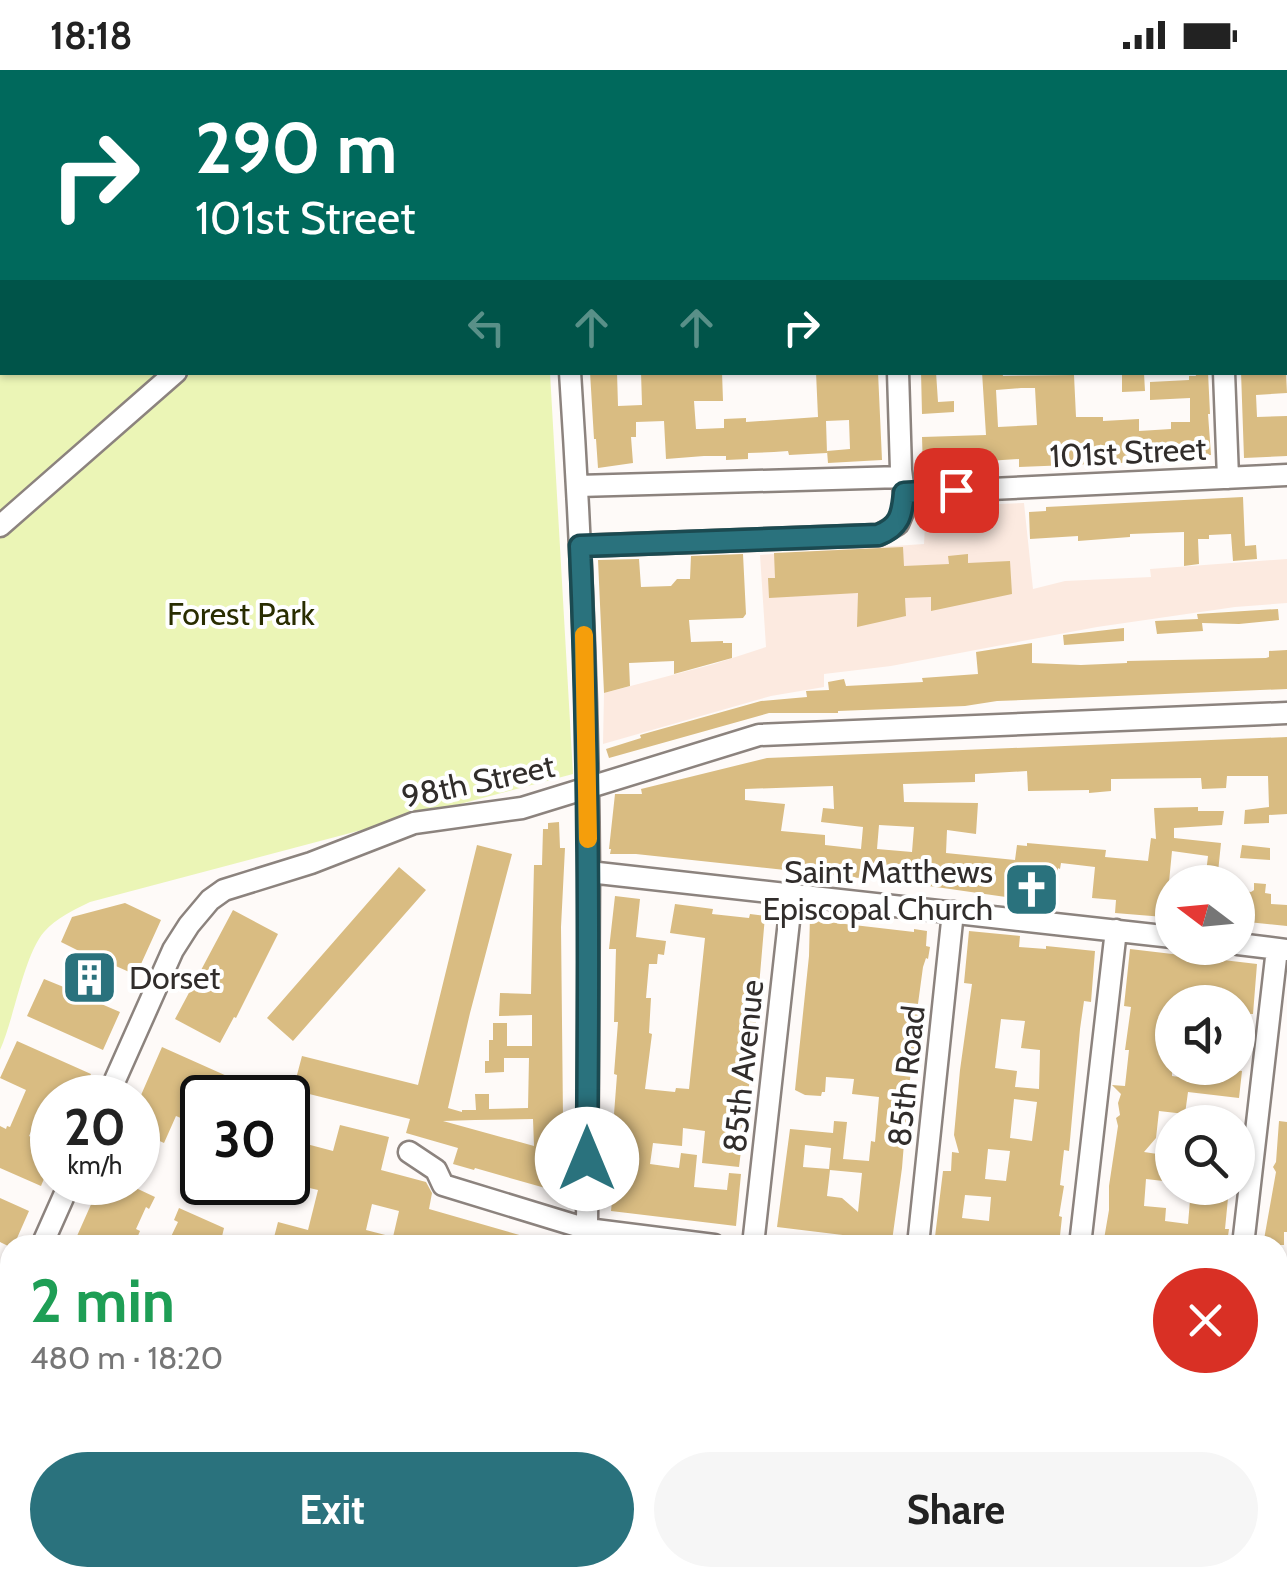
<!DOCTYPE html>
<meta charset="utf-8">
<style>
body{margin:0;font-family:Cabin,sans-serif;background:#f6f6f6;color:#222;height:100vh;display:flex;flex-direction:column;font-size:38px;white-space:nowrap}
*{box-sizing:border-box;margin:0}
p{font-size:32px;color:#767676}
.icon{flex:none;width:55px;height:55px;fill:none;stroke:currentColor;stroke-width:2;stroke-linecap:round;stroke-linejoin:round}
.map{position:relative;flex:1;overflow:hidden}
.side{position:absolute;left:0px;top:1165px;width:1288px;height:352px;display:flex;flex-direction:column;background:#fff;border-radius:30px 30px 0 0;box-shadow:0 2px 8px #0004}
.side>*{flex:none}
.hud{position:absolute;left:0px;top:0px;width:1288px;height:305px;box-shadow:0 2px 8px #0004;background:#00695c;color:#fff;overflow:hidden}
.needle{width:65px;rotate:286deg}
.controls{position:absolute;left:1155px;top:795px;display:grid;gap:20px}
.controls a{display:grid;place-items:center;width:100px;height:100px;border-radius:50%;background:#fff;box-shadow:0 2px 8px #0004;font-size:50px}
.speed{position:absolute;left:30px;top:1005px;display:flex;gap:20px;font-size:50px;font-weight:700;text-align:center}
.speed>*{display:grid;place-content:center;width:130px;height:130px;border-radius:50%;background:#fff;box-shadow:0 2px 8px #0004;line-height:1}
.speed small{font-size:25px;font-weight:400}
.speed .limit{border:5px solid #111;border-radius:15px;background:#fff;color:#111}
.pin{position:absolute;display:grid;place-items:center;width:85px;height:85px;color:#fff;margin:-42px;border-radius:20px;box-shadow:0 5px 15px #0006}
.me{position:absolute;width:110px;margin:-55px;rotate:0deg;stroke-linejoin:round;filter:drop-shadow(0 0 8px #0008)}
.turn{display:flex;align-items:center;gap:35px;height:210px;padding:0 30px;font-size:45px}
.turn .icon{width:130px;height:130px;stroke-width:2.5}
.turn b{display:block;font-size:70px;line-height:85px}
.lanes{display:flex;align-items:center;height:95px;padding:0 30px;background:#0003;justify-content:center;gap:50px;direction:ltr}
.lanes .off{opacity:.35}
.round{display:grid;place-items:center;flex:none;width:105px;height:105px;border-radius:52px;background:#f6f6f6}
.summary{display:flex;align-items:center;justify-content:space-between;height:170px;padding:0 30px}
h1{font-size:60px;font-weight:800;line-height:75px;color:#1e9e55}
.cta{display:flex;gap:20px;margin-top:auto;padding:20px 30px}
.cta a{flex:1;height:115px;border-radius:60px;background:#2a727d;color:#fff;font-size:40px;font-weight:800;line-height:115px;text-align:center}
.cta a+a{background:#f6f6f6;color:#222}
.status{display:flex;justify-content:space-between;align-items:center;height:70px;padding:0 50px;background:#fff;direction:ltr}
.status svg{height:28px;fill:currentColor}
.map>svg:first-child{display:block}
</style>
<div class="status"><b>18:18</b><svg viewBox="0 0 49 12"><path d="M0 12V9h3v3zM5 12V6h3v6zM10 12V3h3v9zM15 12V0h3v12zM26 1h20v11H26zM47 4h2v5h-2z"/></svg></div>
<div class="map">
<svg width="1287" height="1517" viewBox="0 0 1287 1517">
<rect width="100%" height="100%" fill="#fefaf8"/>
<path fill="#fceae0" d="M1024,433L1033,519L1065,511L1151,507L1150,499L1287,489V533L1235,537L1097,557L891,596L824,604V617L771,626L603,674L604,623L714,594L766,577L760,485L924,474L926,437Z"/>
<path fill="#ebf5b6" d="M0,0H533V2H2V302L550,303L573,704L90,832C74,840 56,848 44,862C24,885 14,949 0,980Z
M10,1407V1508H528L527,1517H0V1410Z"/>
<path fill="#d9bc82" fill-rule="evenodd" d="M590,302H617L618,336L642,335L641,302H722L723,331H694L696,359H700L724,358V349L746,348V352L818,347L816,302H878L882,390L828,393L827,381L850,379L849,350L826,351L827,383L789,385L788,381L774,382L748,383V389L726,390V386H704L666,389L664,351L636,352V367H631L633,393L598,398L596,369H594Z
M921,302H936L938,332L954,331V342L922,344Z
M982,302H1002L1003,306L1074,305L1076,347H1103V351L1139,349V361L1171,359V352H1190V328L1150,330V312L1189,310V306H1196L1195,302H1208L1210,344H1208L1211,385L1143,389L1144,392L1019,397V389L987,391V397L923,400L922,367L986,365ZM1021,318H1035L1037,355L998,357L996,320Z
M1122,302L1144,303L1145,321L1122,322Z
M1241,302H1286L1287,323L1256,325L1257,347L1287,346V386L1244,388Z
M1243,427L1245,476L1256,475L1257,489L1233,491L1231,464L1209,465V469H1198L1199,494L1184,496V462L1130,464V467L1078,471V466L1030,469L1029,442L1046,441V437Z
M903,477L904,496L949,494L948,486L968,484V493L1010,491L1012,524L931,541V527L905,528L906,546L857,557L858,523L769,528L768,508H775L774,483Z
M743,484L746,544L743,548L689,550L691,572L723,571V573H732V588L674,604V591L629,593L630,616L604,623L598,490L639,489L641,517L671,516L677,509H690L691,486Z
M1278,539L1279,550L1239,554L1202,553L1203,561L1157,564L1155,551L1198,549L1197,544Z
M1124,558V571L1064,575L1063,565Z
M1032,573V593L1081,595L1127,593V591L1266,588L1269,587V581L1287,580V619L997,631L965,636L838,641V643H769L609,688L606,679L641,668L640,665L761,631L807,627L806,621L829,620L828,612L844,609L846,616L923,612L922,608L978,604L976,582Z
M1287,667V744L1269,745V741V753L1244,754L1245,740L1269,737L1268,706H1227L1226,718L1202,719L1201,708L1111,709V721L1089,723V720L1028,721L1027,701L975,704V712L903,714L904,732L978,733L976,764L947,760L946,783L1015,790L1017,775L1027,776V773L1106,780L1105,787L1148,791L1151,768L1156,769L1154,738L1198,737V741H1224L1222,755L1174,758V768L1221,773L1217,812H1205L1208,786L1172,781L1169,812H1172V839H1165L1164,847L1115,843L1116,830L1092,828L1095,797L1061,793L1060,799L1058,798L1054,834L915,814L636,784H610L611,779H609L615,724H642L641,719L767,688ZM833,716L834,739L823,738L821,752L863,757L861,779L825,775V765L781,761L785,734L745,730V719ZM879,755L914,757L912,782L877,779Z
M559,752L560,778H565L561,857L563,1047V1060L556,1084L568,1087L569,1100L563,1123L475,1098L474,1100L453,1094L458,1078L406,1063L410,1049L293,1020L302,986L418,1015L477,775L512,784L470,943L448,1038L462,1042V1040H476L475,1024H489V1039L528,1038L529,988H504V1002L485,1003V991H489V970H493V953H507V976H532V945L499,946L500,923L531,924L534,795H542L543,759H548V753ZM533,1049L534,1076L443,1051L475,1050Z
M1242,775L1270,778V790L1240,788Z
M399,797L426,820L293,971L267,948Z
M1254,813L1266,814L1265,823L1271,824V834L1287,835V856L1238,851V820L1251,822L1254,820Z
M615,826L640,829L636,867L666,871L664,885L658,884L657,894H649L646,928H651L649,963L652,964L645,1019L675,1022L676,1018L689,1019L705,868L670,863L675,834L713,839L712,844L749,848L750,844L765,846L754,975L739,1097L702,1093L705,1061L683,1058L682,1076L653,1073L650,1094L679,1098L681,1083L697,1085L694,1117L727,1120L729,1103L741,1104L736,1156L611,1141L616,1089H613L615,1045L614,1044L617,1005L614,1004L618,952H614L616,879H609Z
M125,833L161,850L136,905L109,893L92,930L120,942L103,980L27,946L44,909L71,920L87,885L61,872L72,847Z
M233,840L278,864L236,948L234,947L220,973L175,949Z
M810,845L829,847L828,852L914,862V859L927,861L926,876L930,877L928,889L926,888L923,897L917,941H920L918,954L908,1023L902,1098L892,1171L777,1157L790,1059L833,1063L834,1051L847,1052L843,1089L869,1091L871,1071L875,1072L879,1027L852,1024L854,1009L826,1007L825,1022H822L821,1026L805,1025L795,1020L809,886ZM805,1075L831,1078L829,1099L803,1097ZM830,1100L862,1103L858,1142L842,1128L827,1126Z
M969,861L1020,866L1019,877L1046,879V876L1095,881L1091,932L1084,931L1080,959L1069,1081L1064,1080L1060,1115L1064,1116L1059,1146L1062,1147L1059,1175H934L943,1101H951L952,1082L959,1083L954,1065L960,1000L972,914L964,913ZM1001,949L1025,951L1021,978L1040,980L1039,1019L1015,1017L1017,1001L995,998ZM1014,1029L1037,1032L1032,1071L1010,1068ZM988,1079L1010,1081L1006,1111L985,1109ZM965,1125L991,1127L989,1151L962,1148Z
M1130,879L1257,894L1253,944H1249L1245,978H1238V932H1172V1006L1210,1011L1211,998L1242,1001L1239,1028L1188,1022L1185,1044L1159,1041L1156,1068L1144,1082L1171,1086L1172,1088V1112L1146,1109L1144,1136L1166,1138L1165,1151L1188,1154L1191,1118H1229L1225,1159H1229L1227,1173H1222V1175H1103L1109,1140V1116L1118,1056L1116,1048L1120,1045L1118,1033L1121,1024L1112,1015L1125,1016L1129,980H1125L1131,937L1124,936Z
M17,971L91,1004L80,1028H47L29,1066L52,1077V1089L41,1116L0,1098V1056L6,1059L7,1056L10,1057L26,1020L0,1008Z
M162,977L276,1028H202V1057L176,1046L164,1073L138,1061V1032Z
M1279,1051L1287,1052V1162H1284V1175H1263L1276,1102L1273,1097L1276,1092Z
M340,1055L389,1067L381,1100L426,1112L432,1123L429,1139L544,1172V1175H448L421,1168L419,1175H272L278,1152L308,1160L318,1120L288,1113L299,1072L333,1081ZM372,1134L399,1141L393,1167L366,1160Z
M101,1112H123L155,1127L149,1139L146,1137L136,1159L140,1161L134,1175H73Z
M0,1128L29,1141L14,1175L10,1177L0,1172Z
M179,1138L224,1158L220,1175H167L178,1152L174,1150Z"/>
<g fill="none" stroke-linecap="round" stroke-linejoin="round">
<defs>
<path id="minor" d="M555,0V2
M723,0V2
M885,0V2
M1048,0V2
M1211,0V2
M1285,216H1287
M570,302C581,469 588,636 589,802C589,921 587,1040 587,1159L585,1175
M1224,302L1228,408
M578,416L902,407
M904,423L1287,405
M0,456L176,302
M580,476L879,465L898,454L903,442L904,423L901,400L898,302
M589,802L1172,867
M1238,874L1287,880
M107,1028L173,880L189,855L210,830L224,820L311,793L414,753L522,738L759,665L1287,643
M409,1082L436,1100L443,1115L587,1159L714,1175
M42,1175L70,1112
M753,1175L792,824
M918,1175L953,842
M1080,1175L1116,860
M1243,1175L1277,879
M1278,1238L1287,1239
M0,1269L10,1247
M0,1304L10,1302
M1278,1441L1287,1442
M1143,1508L1206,1517
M546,1517L547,1508
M718,1517L719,1508
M880,1517L882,1508
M1040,1517L1041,1508"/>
<path id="major" d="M0,1344L10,1341
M0,1385L10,1382
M1278,1467L1287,1468
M1278,1492L1287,1494"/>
</defs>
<use href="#minor" stroke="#8c837e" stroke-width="25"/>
<use href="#major" stroke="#9f5a59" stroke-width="30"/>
<use href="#minor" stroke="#fff" stroke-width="20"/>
<use href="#major" stroke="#e9aaaa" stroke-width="25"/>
</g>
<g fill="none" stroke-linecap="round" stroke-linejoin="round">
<defs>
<path id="route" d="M587,1089C589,885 589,680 580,476L878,465C900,457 902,444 904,423L956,420"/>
</defs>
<use href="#route" stroke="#1b4a51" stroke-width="25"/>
<use href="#route" stroke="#2a727d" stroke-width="18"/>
<path stroke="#f59e0b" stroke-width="18" d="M584,565L588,769"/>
</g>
<defs>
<symbol id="church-square" viewBox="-11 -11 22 22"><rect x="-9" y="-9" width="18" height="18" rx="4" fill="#2a727d" stroke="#fff"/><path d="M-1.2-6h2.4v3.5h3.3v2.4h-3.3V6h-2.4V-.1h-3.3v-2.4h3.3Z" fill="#fff"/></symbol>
<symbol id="building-square" viewBox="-11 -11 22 22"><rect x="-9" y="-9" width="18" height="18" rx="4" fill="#2a727d" stroke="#fff"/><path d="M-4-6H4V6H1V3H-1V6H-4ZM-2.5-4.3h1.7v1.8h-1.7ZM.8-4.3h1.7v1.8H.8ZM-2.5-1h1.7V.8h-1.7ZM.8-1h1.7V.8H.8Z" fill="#fff"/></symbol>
</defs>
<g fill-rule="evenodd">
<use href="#church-square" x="1000" y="788" width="63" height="63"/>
<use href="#building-square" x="58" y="876" width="63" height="63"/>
</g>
<g text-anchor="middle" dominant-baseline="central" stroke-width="8" stroke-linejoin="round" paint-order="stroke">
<g font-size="32" fill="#312d2b" stroke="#fff">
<text transform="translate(1128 382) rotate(-3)">101st Street</text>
<text transform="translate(478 711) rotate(-12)">98th Street</text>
<text transform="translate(743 996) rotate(-84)">85th Avenue</text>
<text transform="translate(906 1006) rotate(-84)">85th Road</text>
</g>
<g font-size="32" fill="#292d00" stroke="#fff">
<text x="241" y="543">Forest Park</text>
</g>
<g font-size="32" fill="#312d2b" stroke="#fff" text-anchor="end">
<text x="993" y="801">Saint Matthews<tspan x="993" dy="37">Episcopal Church</tspan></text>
<text x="129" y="907" text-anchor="start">Dorset</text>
</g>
</g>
</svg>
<div class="controls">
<a><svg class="needle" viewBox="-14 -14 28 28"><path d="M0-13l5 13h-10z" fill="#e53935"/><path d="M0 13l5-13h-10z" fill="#767676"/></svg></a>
<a><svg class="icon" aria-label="sound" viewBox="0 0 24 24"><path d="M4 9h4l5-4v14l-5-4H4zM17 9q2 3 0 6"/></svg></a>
<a><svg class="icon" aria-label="search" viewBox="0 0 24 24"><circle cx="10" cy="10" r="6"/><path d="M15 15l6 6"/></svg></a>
</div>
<div class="speed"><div>20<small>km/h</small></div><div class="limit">30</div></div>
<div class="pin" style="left:956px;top:420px;background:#d93025"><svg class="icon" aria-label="arrive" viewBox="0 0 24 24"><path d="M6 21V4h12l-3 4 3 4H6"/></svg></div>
<svg class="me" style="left:587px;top:1089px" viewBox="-20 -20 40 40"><circle r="19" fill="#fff"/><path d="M0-13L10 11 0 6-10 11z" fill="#2a727d"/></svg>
<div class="hud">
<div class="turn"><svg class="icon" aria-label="right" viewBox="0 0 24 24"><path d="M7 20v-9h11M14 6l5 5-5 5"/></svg><div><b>290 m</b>101st Street</div></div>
<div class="lanes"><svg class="icon off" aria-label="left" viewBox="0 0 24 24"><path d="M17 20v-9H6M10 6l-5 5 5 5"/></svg><svg class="icon off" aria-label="ahead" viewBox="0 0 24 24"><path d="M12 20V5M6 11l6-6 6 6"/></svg><svg class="icon off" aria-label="ahead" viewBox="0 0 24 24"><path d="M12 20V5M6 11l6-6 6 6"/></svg><svg class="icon" aria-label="right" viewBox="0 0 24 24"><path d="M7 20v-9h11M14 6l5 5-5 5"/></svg></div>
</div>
<section class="side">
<div class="summary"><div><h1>2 min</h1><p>480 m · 18:20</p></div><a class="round" style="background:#d93025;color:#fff"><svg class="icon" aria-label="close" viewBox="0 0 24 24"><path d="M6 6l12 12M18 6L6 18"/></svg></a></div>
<div class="cta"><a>Exit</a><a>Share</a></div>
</section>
</div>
